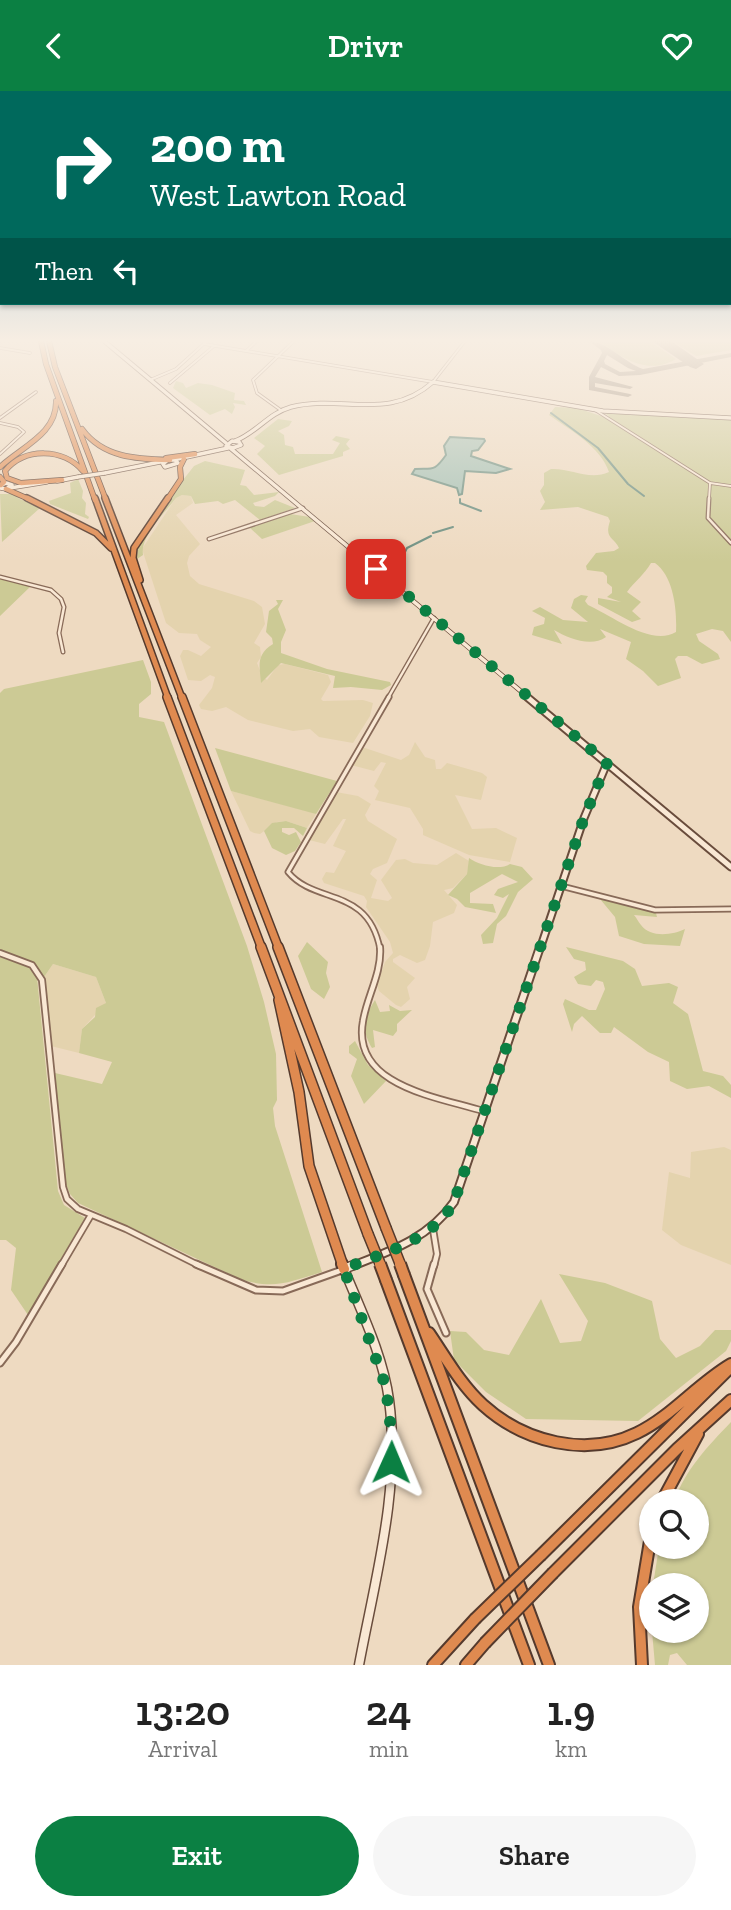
<!DOCTYPE html>
<style>
body{margin:0;font-family:"Zilla Slab",serif;background:#f6f6f6;color:#222;height:100vh;display:flex;flex-direction:column;font-size:26px;white-space:nowrap}
*{box-sizing:border-box;margin:0}
p{font-size:23px;color:#767676}
.icon{flex:none;width:38px;height:38px;fill:none;stroke:currentColor;stroke-width:2;stroke-linecap:round;stroke-linejoin:round}
.map{position:relative;height:1574px;overflow:hidden}
.side{display:flex;flex-direction:column;background:#fff;flex:1}
.side>*{flex:none}
.hud{position:absolute;left:0px;top:0px;width:732px;height:214px;box-shadow:0 2px 5px #0004;background:#00695c;color:#fff;overflow:hidden}
.tools{position:absolute;left:639px;top:1398px;display:grid;gap:14px}
.tools a{display:grid;place-items:center;width:70px;height:70px;border-radius:50%;background:#fff;box-shadow:0 2px 5px #0004;font-size:35px}
.pin{position:absolute;display:grid;place-items:center;width:60px;height:60px;color:#fff;margin:-30px;border-radius:14px;box-shadow:0 4px 10px #0006}
.me{position:absolute;width:77px;margin:-38px;rotate:1deg;stroke-linejoin:round;filter:drop-shadow(0 0 5px #0008)}
.turn{display:flex;align-items:center;gap:24px;height:147px;padding:0 35px;font-size:32px}
.turn .icon{width:91px;height:91px;stroke-width:2.5}
.turn b{display:block;font-size:49px;line-height:60px}
.then{display:flex;align-items:center;height:66px;padding:0 35px;background:#0003;gap:14px;font-size:26px}
.eta{display:flex;justify-content:space-evenly;align-items:center;height:119px;text-align:center}
.eta b{font-size:42px;font-weight:600;line-height:49px}
.button{display:flex;gap:14px;margin-top:auto;padding:14px 35px}
.button a{flex:1;height:80px;border-radius:42px;background:#0b8043;color:#fff;font-size:28px;font-weight:600;line-height:80px;text-align:center}
.button a+a{background:#f6f6f6;color:#222}
header{display:flex;justify-content:space-between;align-items:center;height:91px;padding:0 35px;background:#0b8043;color:#fff;font-size:32px;font-weight:600}
.map>svg:first-child{display:block}
</style>
<header><svg class="icon" aria-label="back" viewBox="0 0 24 24"><path d="M15 5l-7 7 7 7"/></svg>Drivr<svg class="icon" aria-label="heart" viewBox="0 0 24 24"><path d="M12 20l-8-8c-3-5 5-10 8-4 3-6 11-1 8 4z"/></svg></header>
<div class="map">
<svg width="731" height="1574" viewBox="0 0 731 1574">
<rect width="100%" height="100%" fill="#eedac1"/>
<path fill="#e4d3ae" d="M182,404L191,405L193,412L176,424L200,453L189,465L187,472L190,485L199,493L254,510L262,516L265,533L254,552L260,556L261,566L257,572L262,585L267,589L278,574L285,573L328,584L331,591L321,608L323,610L363,609L373,612L370,625L353,652L319,646L310,638L293,640L248,629L226,616L212,620L201,618L199,614L212,597L215,586L210,584L201,590L188,589L180,565L183,559H188L201,565L211,556L200,549L197,543L179,542L166,532L142,458L176,407Z
M415,651L425,666L435,669L436,678H441L447,672L482,682L487,686L481,709L455,704L472,738L496,737L517,747L510,771L469,764L423,744V738L410,717L375,709L379,700L374,695L386,672L381,671L374,680L351,674L362,656L401,669L409,664Z
M231,700L311,721L316,723L307,737L286,730L277,731L260,743L254,742L250,740Z
M336,701L358,705L371,713L365,724L368,730L397,748L387,772L373,778L370,783L377,789L371,807L388,810L392,807L381,789L396,769L405,768L413,772L437,774L456,762L469,770L467,783L453,797L444,799L457,814L454,822L433,831L430,855L425,869L417,872L400,864L393,868V871L415,887L407,896L410,908L401,916L396,914L379,900L377,894L385,871L393,862L390,851L366,816L367,810L364,805L324,792L322,788L326,781L334,782L346,760L333,755L346,728H343L325,753L309,749Z
M53,873L96,886L106,912L82,938L79,962L51,955L44,886Z
M724,1056L731,1059V1174L681,1154L662,1139L669,1081L690,1087L691,1061Z"/>
<path fill="#ccca95" d="M598,250H649L676,268C647,285 623,267 598,250Z
M672,250H731V259L696,265Z
M176,290L183,292L186,297L198,292L212,294L235,302L234,309L244,310L246,314L233,312L235,316L232,323L225,318L210,324L173,297Z
M555,316L577,317L607,327L609,325L603,321L731,329V551L723,540L712,538L696,543L699,550L718,563L720,568L702,573L687,565H678L675,568L681,587L658,595L643,580L626,568L631,551L600,538L606,546C591,557 568,547 554,539L562,553L532,544L534,536L544,533L545,527L532,520L540,516L563,529L588,531L571,517L574,508L581,504L588,505L585,510L588,514C611,524 651,556 676,541C677,519 674,486 655,472H651C644,484 635,490 627,501L641,511L632,520L641,528L632,531L598,513V507L621,511L607,506L612,502V496L607,492V485L603,481L587,479L586,475L596,462L614,460L619,457C614,446 604,448 610,430L608,426L578,416L540,419L545,411L540,400L544,394V382L551,378C571,377 589,390 609,381C601,356 570,339 549,324Z
M278,328L292,330L289,335L278,340L284,344L285,354L293,356L295,363H333L340,352L332,349L336,345L350,348L346,353L350,358L343,361V365L279,384L257,363L265,355L254,347Z
M205,370L245,379L240,394L246,395L254,404L279,401L275,405L253,412L255,415L264,416L275,409L295,417L260,429L235,409L223,413L218,410L195,413L191,405L182,404L176,407C165,422 140,445 143,464L137,468C136,440 178,397 194,375Z
M78,388L83,400L82,407L86,412L85,423L89,426L88,428L50,413L49,410L71,402L70,392Z
M0,403H16L18,407L40,417L2,451Z
M290,423L310,426L315,430L262,448L249,436Z
M0,488L31,495L0,525Z
M276,509H283L278,518L286,539L281,551V562L327,578L390,591L391,594L382,599L351,596L333,597L335,585L281,572L261,592C260,576 255,564 273,553L272,547L266,541L269,520L278,513Z
M143,569L151,591V603L139,613V626L164,631L247,855L264,911L276,963L277,1009L273,1017L275,1035L322,1181C289,1191 274,1199 240,1188L78,1112L70,1103L65,1091L55,982L102,993L112,971L79,962L82,938L95,926L96,917L106,912L96,886L53,873L44,886L36,874L0,859V602L4,598Z
M215,657L337,690L316,723L231,700Z
M286,730L307,737L303,745L294,737H282V741L289,744L296,741L301,751L295,760L286,764L272,757L264,740L272,732Z
M469,767C479,774 499,780 510,773L522,776L533,788L518,801L506,825L497,833L493,852L483,853L481,844L497,827L509,803L503,807L494,804L498,798L518,791L502,783L470,802V812L493,813L496,822L465,816L457,808L448,804L467,783Z
M600,808L656,822L657,826L634,824C637,827 638,831 641,834C650,847 673,844 685,838L680,855L644,853L619,845L615,826Z
M307,851L328,871L326,882L330,896L324,908L311,898L298,865Z
M566,856L623,870L635,878L642,895L669,892L678,896L673,912L688,923L703,980L723,985L731,994V1007L709,995L687,998L670,990L669,971L648,961L614,936L611,942H600L582,925L574,933L572,941L563,913L565,908L589,919H596L605,898L603,891L596,889L591,895L578,893L574,886L586,879L585,871L574,868Z
M0,866L31,877L37,886L58,1100L64,1114L85,1127L28,1224L11,1199L16,1157L6,1149H0Z
M375,909L380,921L390,920L389,914L400,920L412,919L397,933V940L393,945L373,939L375,956L372,957C361,939 364,926 375,909Z
M355,950L368,974L386,990L364,1013L351,985L357,968L349,962V955Z
M559,1183L605,1192L652,1210L660,1248L676,1267L700,1255L715,1239H731V1250L726,1260L638,1330L526,1328L486,1301L454,1269L450,1240L466,1241L484,1259L509,1264L541,1208L560,1252L581,1250L588,1230Z
M731,1331V1574H687L677,1562L670,1564L668,1574H655L652,1540H696V1494H653L659,1456H696V1410H674C686,1378 707,1356 731,1331Z"/>
<path fill="#a4c0b4" stroke="#6b8e80" stroke-width="2" d="M450,346L484,348L485,350L478,359L472,360L471,365L510,378L496,382L465,380L462,403L459,404L457,397L412,383L415,378C433,377 434,381 446,364L444,355Z"/>
<g fill="none" stroke-linecap="round" stroke-linejoin="round">
<path stroke="#6b8e80" stroke-width="2" d="M551,322L598,357L628,393L644,405
M460,408V412L481,420
M433,442L453,436
M404,463L407,457L431,445"/>
<path fill="#92806f" fill-rule="evenodd" d="M589,250C606,250 625,272 643,278L731,262V266L640,284L619,285L601,276L595,286L633,296L630,298L595,292V296L630,303L632,304L628,306L589,299V286L602,262L601,259ZM607,264L628,277L636,280L620,281L605,273L604,270Z"/>
<path fill="#92806f" fill-rule="evenodd" d="M652,250H671L704,273L696,278L690,276Z"/>
<defs>
<path id="street-far4" d="M204,253L433,291L465,250
M0,257L30,262
M246,260L257,250
M150,289L176,278L207,250
M170,292L214,255
M595,319L710,392L731,395
M282,320L257,302L253,289L294,250
M0,327L36,301
M0,332L18,336L24,341L0,363
M709,409L710,392"/>
<path id="street-far3" d="M709,407L708,427L731,452
M209,448L303,417
M0,486L51,499L61,508L64,516L59,542L63,561
M388,607L434,527"/>
<path id="street-far2" d="M561,795L655,819L731,818
M380,858C368,795 315,814 288,781L389,606"/>
<path id="street-far1" d="M380,856C382,882 367,905 363,930C351,995 438,1006 483,1020
M0,862L32,874L42,889L63,1096L67,1108L78,1118L126,1138L200,1175
M433,1138L437,1163L434,1175
M61,1175L91,1124"/>
<path id="street" d="M196,1173L256,1199L283,1200L342,1179
M434,1173L427,1198L446,1242
M0,1272L16,1251L62,1173"/>
<path id="secondary-far3" d="M104,250L226,352
M232,350L239,351L241,354L233,357L226,355Z
M235,350C256,342 269,322 291,316C343,303 388,331 433,291L603,320L731,327
M230,357L529,607
M168,369H175L178,372L165,376L163,373Z
M173,369L228,357
M105,382L165,370
M57,390L78,386
M0,395L6,392L12,394L6,398L0,397
M10,397L47,391"/>
<path id="secondary-far2" d="M527,606L731,776
M540,858L584,727L607,672"/>
<path id="secondary-far1" d="M352,1175C391,1160 429,1147 454,1111L540,856"/>
<path id="secondary" d="M356,1173L344,1178C361,1220 383,1264 389,1309C401,1397 375,1488 359,1574"/>
<path id="highway-far4" d="M41,250L46,273L95,409
M49,250L55,276L106,409
M82,338C103,367 137,368 170,369
M166,367L195,363
M0,376C21,356 57,343 56,310
M0,386L4,391L1,394
M62,389L21,392L7,387L5,380C25,356 63,357 83,380
M6,398L31,409
M167,409L181,388L180,376L184,368"/>
<path id="highway-far3" d="M27,407L96,442L111,457
M95,407L168,607
M105,407L182,607
M140,489L133,467L134,457L168,407"/>
<path id="highway-far2" d="M167,606L262,858
M182,606L279,858"/>
<path id="highway-far1" d="M261,856L368,1143
M278,856L386,1137
M279,909L299,1001L309,1075L343,1175"/>
<path id="highway" d="M342,1173L344,1178
M404,1184L549,1574
M386,1189L529,1574
M429,1242C446,1267 461,1294 483,1314C524,1351 586,1367 637,1342C672,1325 697,1293 731,1273
M662,1410L698,1343
M541,1464L731,1276
M553,1482L677,1358L731,1309
M433,1574L475,1528
M466,1574L485,1552
M642,1574L639,1516L651,1444"/>
</defs>
<use href="#street-far4" stroke="#886a58" stroke-width="3.5"/>
<use href="#street-far3" stroke="#886a58" stroke-width="5"/>
<use href="#street-far2" stroke="#886a58" stroke-width="7"/>
<use href="#street-far1" stroke="#886a58" stroke-width="8"/>
<use href="#street" stroke="#886a58" stroke-width="9"/>
<use href="#secondary-far3" stroke="#694c3c" stroke-width="5"/>
<use href="#secondary-far2" stroke="#694c3c" stroke-width="9"/>
<use href="#secondary-far1" stroke="#694c3c" stroke-width="10"/>
<use href="#secondary" stroke="#694c3c" stroke-width="11"/>
<use href="#highway-far4" stroke="#553a2d" stroke-width="6"/>
<use href="#highway-far3" stroke="#553a2d" stroke-width="8"/>
<use href="#highway-far2" stroke="#553a2d" stroke-width="10"/>
<use href="#highway-far1" stroke="#553a2d" stroke-width="12"/>
<use href="#highway" stroke="#553a2d" stroke-width="14"/>
<use href="#street-far4" stroke="#f9e8d4" stroke-width="2"/>
<use href="#street-far3" stroke="#f9e8d4" stroke-width="2.5"/>
<use href="#street-far2" stroke="#f9e8d4" stroke-width="3.5"/>
<use href="#street-far1" stroke="#f9e8d4" stroke-width="4.5"/>
<use href="#street" stroke="#f9e8d4" stroke-width="5"/>
<use href="#secondary-far3" stroke="#f9e8d4" stroke-width="3.5"/>
<use href="#secondary-far2" stroke="#f9e8d4" stroke-width="5"/>
<use href="#secondary-far1" stroke="#f9e8d4" stroke-width="6"/>
<use href="#secondary" stroke="#f9e8d4" stroke-width="8"/>
<use href="#highway-far4" stroke="#df8a50" stroke-width="4.5"/>
<use href="#highway-far3" stroke="#df8a50" stroke-width="5"/>
<use href="#highway-far2" stroke="#df8a50" stroke-width="7"/>
<use href="#highway-far1" stroke="#df8a50" stroke-width="9"/>
<use href="#highway" stroke="#df8a50" stroke-width="10"/>
<defs>
<path id="secondary-bridge" d="M78,386L105,382"/>
<path id="highway-bridge-far1" d="M386,1137L401,1175
M368,1143L381,1175"/>
<path id="highway-bridge" d="M380,1173L386,1189
M400,1173L404,1184
M475,1528L541,1464
M485,1552L553,1482"/>
</defs>
<use href="#secondary-bridge" stroke="#694c3c" stroke-width="5" stroke-linecap="butt"/>
<use href="#highway-bridge-far1" stroke="#553a2d" stroke-width="12" stroke-linecap="butt"/>
<use href="#highway-bridge" stroke="#553a2d" stroke-width="14" stroke-linecap="butt"/>
<use href="#secondary-bridge" stroke="#f9e8d4" stroke-width="3.5"/>
<use href="#highway-bridge-far1" stroke="#df8a50" stroke-width="9"/>
<use href="#highway-bridge" stroke="#df8a50" stroke-width="10"/>
</g>
<linearGradient id="sky" x2="0" y2="1"><stop stop-color="#8db9d3"/><stop offset="0.53" stop-color="#f7eee3"/><stop offset="1" stop-color="#f7eee3" stop-opacity="0"/></linearGradient>
<rect width="731" height="471" fill="url(#sky)"/>
<g fill="none" stroke-linecap="round" stroke-linejoin="round">
<path stroke="#0b8043" stroke-width="12" stroke-dasharray="0 21.6" d="M376,478L607,672L584,727L454,1111C433,1150 382,1162 344,1178L386,1296L391,1339V1371"/>
</g>
</svg>
<div class="tools">
<a><svg class="icon" aria-label="search" viewBox="0 0 24 24"><circle cx="10" cy="10" r="6"/><path d="M15 15l6 6"/></svg></a>
<a><svg class="icon" aria-label="layers" viewBox="0 0 24 24"><path d="M12 4l9 5-9 5-9-5zM3 14l9 5 9-5"/></svg></a>
</div>
<div class="pin" style="left:376px;top:478px;background:#d93025"><svg class="icon" aria-label="arrive" viewBox="0 0 24 24"><path d="M6 21V4h12l-3 4 3 4H6"/></svg></div>
<svg class="me" style="left:391px;top:1371px" viewBox="-20 -20 40 40"><path d="M0-17L14 15 0 8-14 15z" fill="#0b8043" stroke="#fff" stroke-width="4"/></svg>
<div class="hud">
<div class="turn"><svg class="icon" aria-label="right" viewBox="0 0 24 24"><path d="M7 20v-9h11M14 6l5 5-5 5"/></svg><div><b>200 m</b>West Lawton Road</div></div>
<div class="then">Then<svg class="icon" aria-label="left" viewBox="0 0 24 24"><path d="M17 20v-9H6M10 6l-5 5 5 5"/></svg></div>
</div>
</div>
<section class="side">
<div class="eta">
<div><b>13:20</b><p>Arrival</p></div>
<div><b>24</b><p>min</p></div>
<div><b>1.9</b><p>km</p></div>
</div>
<div class="button"><a>Exit</a><a>Share</a></div>
</section>
